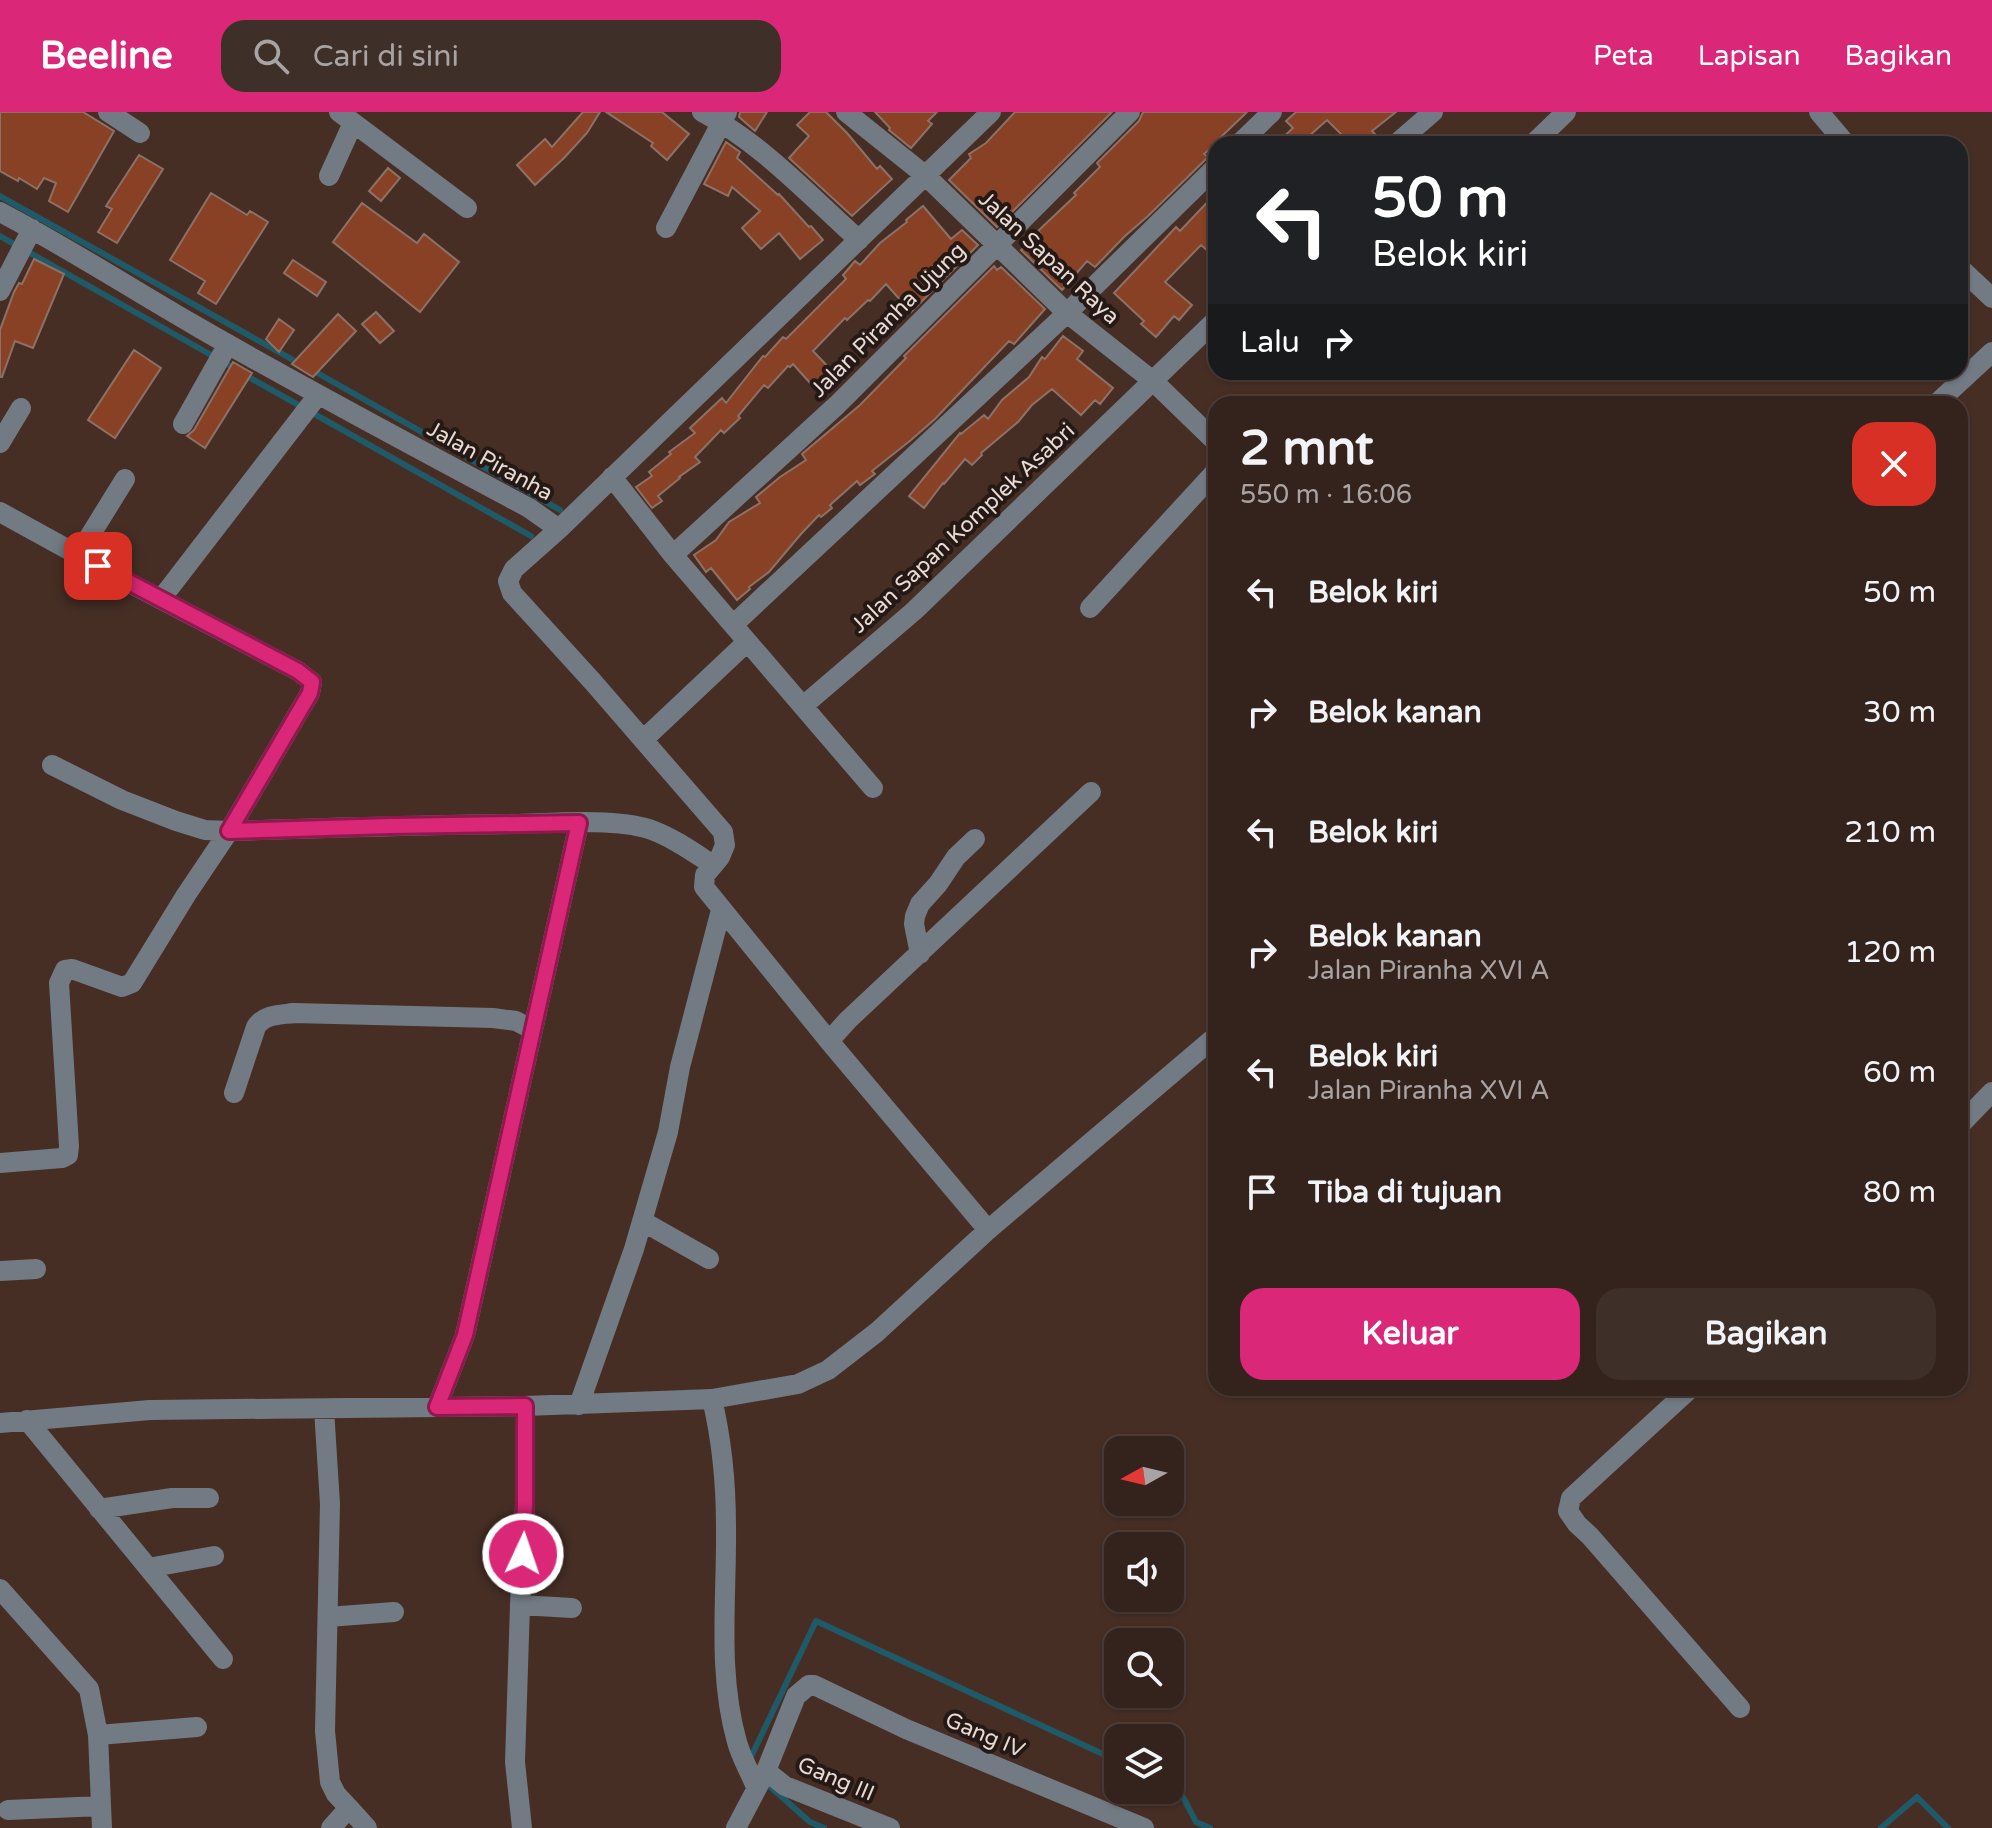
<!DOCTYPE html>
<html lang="id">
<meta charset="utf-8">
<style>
body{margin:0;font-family:"Varela Round",sans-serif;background:#3f2f29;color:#f1f3f6;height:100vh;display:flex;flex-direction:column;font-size:30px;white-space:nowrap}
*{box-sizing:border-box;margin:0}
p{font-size:26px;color:#a9a4a3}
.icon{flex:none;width:44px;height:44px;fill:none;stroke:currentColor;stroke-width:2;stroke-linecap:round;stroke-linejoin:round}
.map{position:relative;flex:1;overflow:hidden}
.sheet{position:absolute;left:1208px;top:284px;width:760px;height:1000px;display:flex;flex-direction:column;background:#34221c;border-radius:24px;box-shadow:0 2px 6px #0004,0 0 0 2px #4e3f3b}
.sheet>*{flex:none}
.guide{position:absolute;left:1208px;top:24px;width:760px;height:244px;border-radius:24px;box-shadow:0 2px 6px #0004,0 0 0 2px #4e3f3b;background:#202124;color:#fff;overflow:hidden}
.needle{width:52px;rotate:262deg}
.tools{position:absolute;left:1104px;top:1324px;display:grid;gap:16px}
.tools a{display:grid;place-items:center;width:80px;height:80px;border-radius:16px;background:#34221c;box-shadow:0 2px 6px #0004,0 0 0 2px #4e3f3b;font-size:40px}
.pin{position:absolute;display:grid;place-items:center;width:68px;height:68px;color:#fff;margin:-34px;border-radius:16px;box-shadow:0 4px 12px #0006}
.me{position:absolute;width:88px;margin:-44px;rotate:3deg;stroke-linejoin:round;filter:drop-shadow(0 0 6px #0008)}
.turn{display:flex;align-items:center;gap:28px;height:168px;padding:0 32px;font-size:36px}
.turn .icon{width:104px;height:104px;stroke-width:2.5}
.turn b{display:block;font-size:56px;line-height:68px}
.then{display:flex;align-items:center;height:76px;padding:0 32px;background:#0003;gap:16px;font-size:30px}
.round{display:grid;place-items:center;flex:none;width:84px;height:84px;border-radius:24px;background:#3f2f29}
.overview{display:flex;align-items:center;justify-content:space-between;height:136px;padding:0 32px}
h1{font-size:48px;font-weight:800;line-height:60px}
.cta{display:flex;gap:16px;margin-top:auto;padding:16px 32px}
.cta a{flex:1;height:92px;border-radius:24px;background:#db2777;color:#fff;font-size:32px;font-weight:800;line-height:92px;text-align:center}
.cta a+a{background:#3f2f29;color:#f1f3f6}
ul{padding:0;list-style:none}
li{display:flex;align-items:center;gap:24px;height:120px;padding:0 32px}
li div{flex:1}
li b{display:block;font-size:30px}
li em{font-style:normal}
header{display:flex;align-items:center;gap:48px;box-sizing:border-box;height:112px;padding:0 40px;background:#db2777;color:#fff}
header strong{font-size:38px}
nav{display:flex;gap:44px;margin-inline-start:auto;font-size:28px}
.search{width:560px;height:72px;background:#3f2f29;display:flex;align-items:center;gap:20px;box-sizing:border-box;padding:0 28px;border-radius:24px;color:#a9a4a3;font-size:30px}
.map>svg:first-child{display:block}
</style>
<header>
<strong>Beeline</strong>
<div class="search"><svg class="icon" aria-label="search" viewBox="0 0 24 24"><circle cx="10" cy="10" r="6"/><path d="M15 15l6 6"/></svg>Cari di sini</div>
<nav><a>Peta</a><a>Lapisan</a><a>Bagikan</a></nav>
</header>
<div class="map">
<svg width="1992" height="1716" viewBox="0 0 1992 1716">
<rect width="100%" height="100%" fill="#462e25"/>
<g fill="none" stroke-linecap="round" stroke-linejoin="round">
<path stroke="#1f5a68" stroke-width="6" d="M0,84L302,253
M0,124L236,257
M312,258L560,398
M245,263L531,424
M749,1649L816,1509L1118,1649
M766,1671L810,1710L824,1716
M1170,1673L1179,1677L1196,1710L1210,1716
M1881,1716L1917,1685L1948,1716"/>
</g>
<path fill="#894125" stroke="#8d7167" stroke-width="2" d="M0,0H83L114,19L68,100L49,89L56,71L44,66L37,77L19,66L18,69L0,59Z
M583,0H600L587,21L564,46L535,73L517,53L545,27L552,35Z
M606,0H662L689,22L667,48L651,34L653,31Z
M740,0H767L755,19L739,5Z
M810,0H826L847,21L877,57L880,54L892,67L852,104L789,46L809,24L797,13Z
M875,0H937L928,9L932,12L911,36L889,18L890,16Z
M1015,0H1112L997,115L949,68L971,46L969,42L986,31Z
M1143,0H1247L1220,26L1221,28L1204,42L1208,45L1148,104L1125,124L1095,155L1087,149L1062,178L1021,138L1040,121L1038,119L1076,83L1074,81L1100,55L1097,51L1139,9Z
M1296,0H1396L1372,19L1375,22L1365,32H1351L1327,8L1300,32H1276L1293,16L1286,9Z
M726,30L740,40L737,46L778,83L779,82L809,115L811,114L823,128L800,147L779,121L761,137L742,116L760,99L732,75L728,84L704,72Z
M139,43L163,57L117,131L98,120L112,97L106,94Z
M388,56L400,66L381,89L369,79Z
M211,81L247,103L250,99L268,110L216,192L198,181L205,169L170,148Z
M1216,81V146L1201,133L1165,170L1192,193L1179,208L1174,204L1156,225L1141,212L1144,209L1114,181L1176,115L1180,119Z
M362,91L417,131L424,122L459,150L420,200L333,130Z
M923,94L951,127L962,118L978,133L911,200L886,172L870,189L868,188L847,208L845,206L813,239L837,264L819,281L793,252L790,255L788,254L768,276L764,273L738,304L740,306L724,321L721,318L695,345L700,350L679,365L680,366L658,384L662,389L652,396L636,375L652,364L649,360L671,342L669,340L695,321L690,316L722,286L726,291L763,244L765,245L783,225L786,227L846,167L843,163L855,149L860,153L880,131L907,110L906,108Z
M34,147L64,162L33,236L15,229L2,265H0V218L14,180L19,171L22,172Z
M293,148L326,170L317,184L284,161Z
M994,154L997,158L1001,155L1045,197L1014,232L1009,229L935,307L911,328L872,359L875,362L860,373L857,369L830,393L832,396L821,405L819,403L801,422L769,460L749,475L750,477L737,488L711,456L706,460L694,443L716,428L729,410L760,391L756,385L780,365L806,348L802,342L860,293L906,246L904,244Z
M376,200L394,219L380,231L362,212Z
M338,202L356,219L313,265L292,252Z
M279,207L294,218L279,240L266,227Z
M1063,224L1083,239L1077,247L1113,276L1100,292L1095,288L1081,303L1052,277L1032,293L1018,310L981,341L982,343L972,353L965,347L944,372L943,371L924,396L909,384L960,321L961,322L984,303L988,307L1002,288L1029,265L1042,245L1045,247Z
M134,238L161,256L115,326L88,308Z
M233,250L252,261L205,336L187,324L194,318Z"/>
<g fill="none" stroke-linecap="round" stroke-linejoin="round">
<path stroke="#727a84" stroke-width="20" d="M108,0L140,21
M339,0L467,96
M702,0C761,31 809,83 859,128
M846,0L926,64L1067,201L1153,269L1216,330
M1819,0L1846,32
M1239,32L1272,0
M1396,32L1433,0
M1533,32L1566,0
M329,64L353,11
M0,100C67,135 130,176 196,214C305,277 417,336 529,396L559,417
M666,116L727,0
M1960,156L1992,186
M0,179L32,117
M1936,292L1992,240
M183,312L228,232
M0,331L21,296
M612,365L673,443L873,676
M0,400L118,465L298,559L312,570L310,581L229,719L186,783L132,871L122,875L72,857L65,858L59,871L69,1034L68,1043L62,1046L0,1051
M78,443L125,367
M673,443L837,293L1130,0
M161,487L318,283
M1090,496L1216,359
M733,513L1067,201L1216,55
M803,594L914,499L1216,208
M643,628L747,530
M52,653L122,688L176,709L205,718L229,719C324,716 420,713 515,712C553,711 615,706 649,717C672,725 693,740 713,753
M920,842L914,812L915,804L920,792L938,772L956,745L975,727
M829,929L704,775L705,763L720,745L725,733L723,720L593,570L512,481L508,469L514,457L559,417L991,0
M234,981L256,915C264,902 280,903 294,901L493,906L516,909L533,918
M1960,1013L1992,980
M642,1109L709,1147
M988,1118L829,929L848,908L1091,680
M0,1159L36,1157
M1691,1276L1571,1386L1568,1399L1577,1412L1590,1424L1740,1596
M712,1287C722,1329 726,1373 726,1415C727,1486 717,1560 737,1630C741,1645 750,1660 756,1675
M579,1293L634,1137L668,1020L680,955L721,798
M437,1295L465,1223L579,711
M324,1297L330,1392L325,1619L330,1670L336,1682L349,1696
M27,1308L223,1547
M0,1311L150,1298L525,1294L712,1287L798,1272L828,1258L877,1220L988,1118L1216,924
M99,1397L172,1386H209
M148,1456L214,1444
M0,1477L89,1577L98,1623L102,1716
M520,1493L572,1496
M328,1505L394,1500
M98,1623L197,1615
M766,1659L785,1674L890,1716
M8,1698L101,1694
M331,1716L349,1696L367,1716
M522,1716L515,1650L520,1493L525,1392V1294
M736,1716L766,1659L796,1584L809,1573H814L906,1617L1144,1716"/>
</g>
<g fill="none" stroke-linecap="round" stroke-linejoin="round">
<defs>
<path id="route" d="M98,454L298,559L312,570L310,581L229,719L391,714L579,711L465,1223L437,1295L525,1294V1392L523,1442"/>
</defs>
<use href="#route" stroke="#8e194d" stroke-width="20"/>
<use href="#route" stroke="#db2777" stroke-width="14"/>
</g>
<g text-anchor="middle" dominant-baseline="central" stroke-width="8" stroke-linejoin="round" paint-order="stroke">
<g font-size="22" fill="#eadad4" stroke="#241915">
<text transform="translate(1049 146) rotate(43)">Jalan Sapan Raya</text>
<text transform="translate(888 208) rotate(-45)">Jalan Piranha Ujung</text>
<text transform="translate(490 349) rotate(29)">Jalan Piranha</text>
<text transform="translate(963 416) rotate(-43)">Jalan Sapan Komplek Asabri</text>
<text transform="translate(985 1623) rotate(23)">Gang IV</text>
<text transform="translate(836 1667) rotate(23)">Gang III</text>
</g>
</g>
</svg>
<div class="tools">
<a><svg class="needle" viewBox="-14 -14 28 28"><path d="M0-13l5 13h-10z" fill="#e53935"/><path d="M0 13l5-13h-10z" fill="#a9a4a3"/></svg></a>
<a><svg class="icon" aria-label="sound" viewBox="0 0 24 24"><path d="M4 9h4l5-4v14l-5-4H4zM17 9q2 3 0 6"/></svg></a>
<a><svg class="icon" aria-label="search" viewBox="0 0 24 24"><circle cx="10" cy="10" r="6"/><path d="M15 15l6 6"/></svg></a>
<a><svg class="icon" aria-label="layers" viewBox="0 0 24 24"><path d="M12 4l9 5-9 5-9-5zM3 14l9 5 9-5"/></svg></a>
</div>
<div class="pin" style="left:98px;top:454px;background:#d93025"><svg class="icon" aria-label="arrive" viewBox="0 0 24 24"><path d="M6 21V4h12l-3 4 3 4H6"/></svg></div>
<svg class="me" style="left:523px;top:1442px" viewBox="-20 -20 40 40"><circle r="17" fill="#db2777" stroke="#fff" stroke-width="3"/><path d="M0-11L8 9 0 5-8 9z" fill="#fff"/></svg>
<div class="guide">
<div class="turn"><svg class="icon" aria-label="left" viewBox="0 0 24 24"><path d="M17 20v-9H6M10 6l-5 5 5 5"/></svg><div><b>50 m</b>Belok kiri</div></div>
<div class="then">Lalu<svg class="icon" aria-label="right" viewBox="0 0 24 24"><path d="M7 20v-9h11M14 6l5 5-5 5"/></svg></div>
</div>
<section class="sheet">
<div class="overview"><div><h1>2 mnt</h1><p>550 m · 16:06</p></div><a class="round" style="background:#d93025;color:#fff"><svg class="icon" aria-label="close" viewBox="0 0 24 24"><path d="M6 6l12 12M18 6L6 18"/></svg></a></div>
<ul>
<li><svg class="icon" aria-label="left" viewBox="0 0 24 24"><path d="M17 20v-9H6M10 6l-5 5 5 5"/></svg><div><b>Belok kiri</b></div><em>50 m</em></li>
<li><svg class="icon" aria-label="right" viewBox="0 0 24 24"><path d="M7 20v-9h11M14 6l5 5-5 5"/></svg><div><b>Belok kanan</b></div><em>30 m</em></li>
<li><svg class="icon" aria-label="left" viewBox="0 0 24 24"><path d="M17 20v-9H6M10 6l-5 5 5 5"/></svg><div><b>Belok kiri</b></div><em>210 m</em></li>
<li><svg class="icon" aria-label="right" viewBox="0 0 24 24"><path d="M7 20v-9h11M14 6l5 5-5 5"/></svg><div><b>Belok kanan</b><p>Jalan Piranha XVI A</p></div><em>120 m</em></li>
<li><svg class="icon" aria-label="left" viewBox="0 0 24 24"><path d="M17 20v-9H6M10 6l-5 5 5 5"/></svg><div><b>Belok kiri</b><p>Jalan Piranha XVI A</p></div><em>60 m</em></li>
<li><svg class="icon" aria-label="arrive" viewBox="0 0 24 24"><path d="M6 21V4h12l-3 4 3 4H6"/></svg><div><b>Tiba di tujuan</b></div><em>80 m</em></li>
</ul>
<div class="cta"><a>Keluar</a><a>Bagikan</a></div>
</section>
</div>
